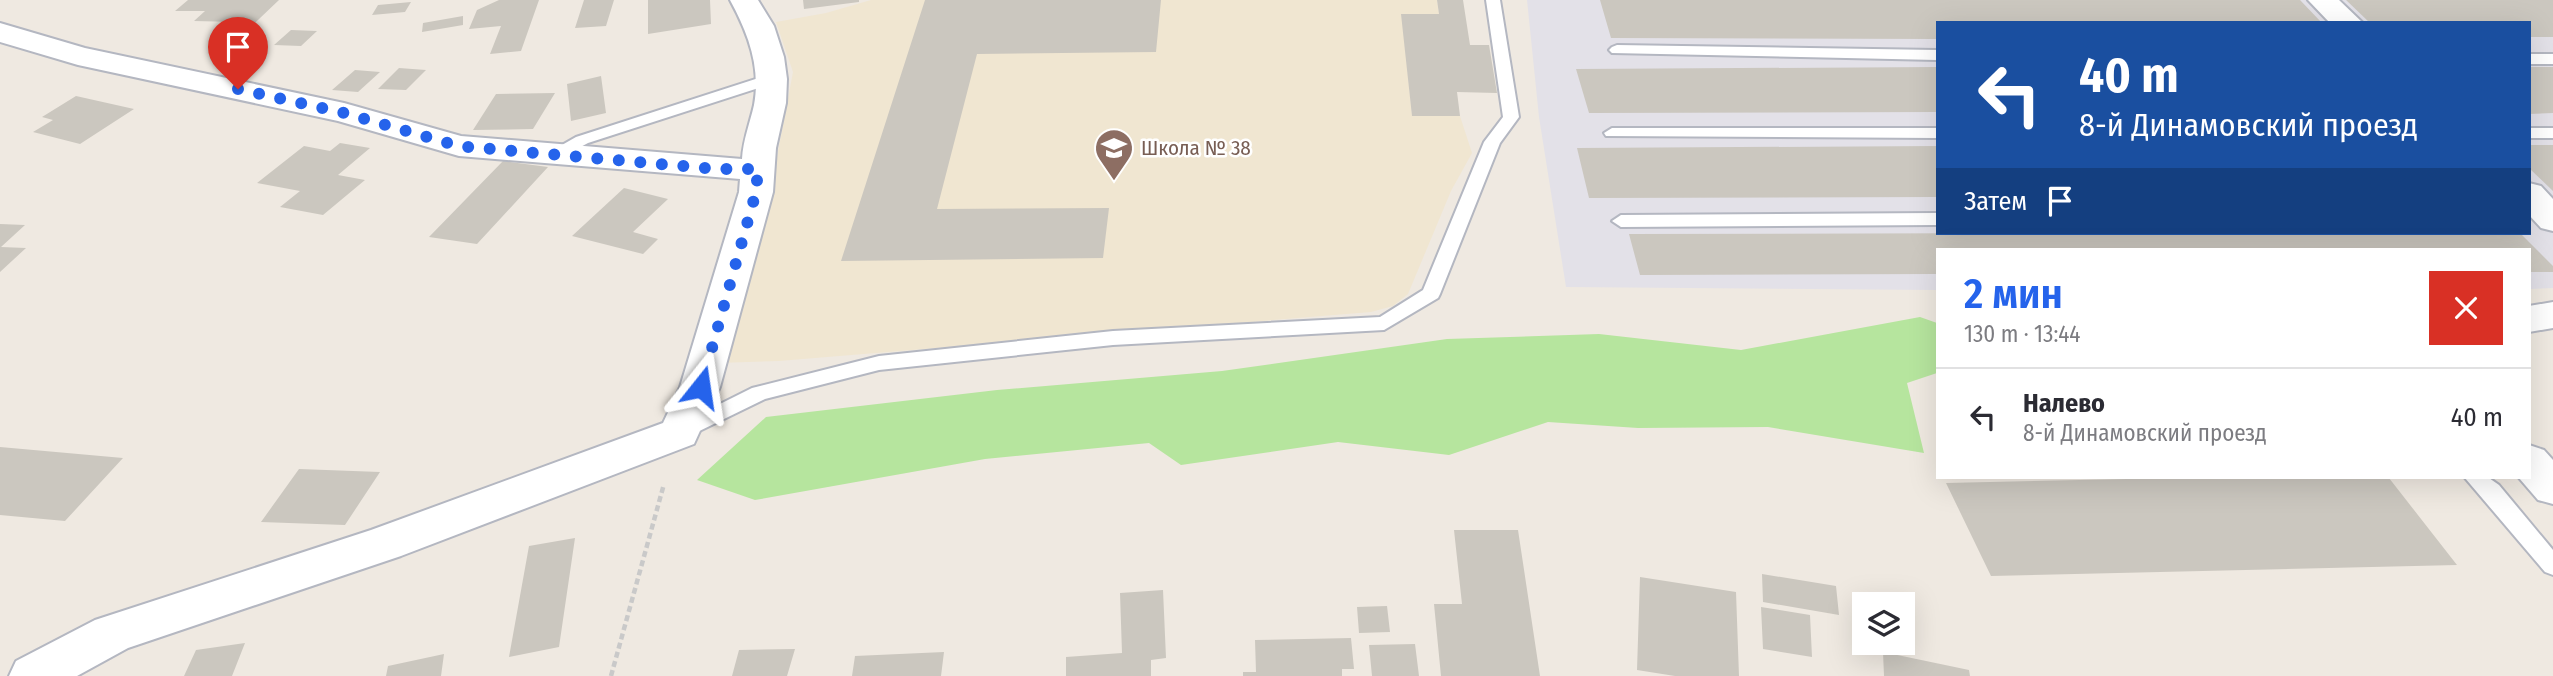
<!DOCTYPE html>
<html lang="ru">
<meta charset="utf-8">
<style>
body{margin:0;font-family:"Fira Sans Condensed",sans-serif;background:#f2f2f3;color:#2b2b33;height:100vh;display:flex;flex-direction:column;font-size:26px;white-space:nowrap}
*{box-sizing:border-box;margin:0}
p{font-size:23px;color:#7c7c81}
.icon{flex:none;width:38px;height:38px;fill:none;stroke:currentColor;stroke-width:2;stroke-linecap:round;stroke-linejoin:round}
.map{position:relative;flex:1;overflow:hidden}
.drawer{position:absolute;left:1936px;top:248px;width:595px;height:231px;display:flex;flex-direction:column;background:#fff;border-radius:0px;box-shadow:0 7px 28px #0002}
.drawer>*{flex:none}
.top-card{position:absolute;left:1936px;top:21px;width:595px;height:214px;border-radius:0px;box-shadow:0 7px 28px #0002;background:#1a4fa0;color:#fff;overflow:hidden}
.buttons{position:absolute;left:1852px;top:592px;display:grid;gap:14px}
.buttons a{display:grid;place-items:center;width:63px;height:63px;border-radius:0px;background:#fff;box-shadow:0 7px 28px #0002;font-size:35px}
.pin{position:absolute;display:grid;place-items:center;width:60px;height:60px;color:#fff;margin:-72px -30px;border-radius:50% 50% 50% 0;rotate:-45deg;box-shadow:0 0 7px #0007}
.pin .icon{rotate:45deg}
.me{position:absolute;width:77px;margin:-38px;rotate:15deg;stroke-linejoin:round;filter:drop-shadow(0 0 5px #0008)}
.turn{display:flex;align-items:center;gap:24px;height:147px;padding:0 28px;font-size:32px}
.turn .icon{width:91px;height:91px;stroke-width:2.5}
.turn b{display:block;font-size:49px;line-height:60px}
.then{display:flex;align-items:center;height:66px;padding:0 28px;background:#0003;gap:14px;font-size:26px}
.round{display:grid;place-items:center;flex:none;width:74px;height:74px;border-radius:0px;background:#f2f2f3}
.headline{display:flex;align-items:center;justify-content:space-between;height:119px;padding:0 28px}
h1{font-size:42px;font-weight:600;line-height:52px;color:#2563eb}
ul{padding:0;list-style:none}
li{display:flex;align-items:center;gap:21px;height:98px;padding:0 28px;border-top:2px solid #e1e1e2}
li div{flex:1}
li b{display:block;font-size:26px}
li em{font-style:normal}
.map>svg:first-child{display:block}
</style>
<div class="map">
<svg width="2553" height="676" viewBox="0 0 2553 676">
<rect width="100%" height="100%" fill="#efe9e1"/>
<path fill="#e3e1e8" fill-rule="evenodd" d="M1527,0H2553V288L2529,289V250H1937V290L1566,287L1539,117ZM1937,23H2529V233H1937Z"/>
<path fill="#f0e6d1" d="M871,0H1437L1439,14L1402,15L1412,115L1460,116L1472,153L1451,191L1408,294L1393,306L1371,312L779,361L718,363L774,173L793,72L776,22L826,13Z"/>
<path fill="#b6e59e" d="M1920,317L1937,323V373L1907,383L1924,453L1768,427L1638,428L1548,422L1449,455L1338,442L1181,465L1149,443L985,459L755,500L697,480L766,417L997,390L1222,371L1447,339L1599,334L1741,350Z"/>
<path fill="#cbc7bf" d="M188,0H279L242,35L223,34L237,22L194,21L205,11H175Z
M499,0H539L521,51L490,54L501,26L469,29L477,10Z
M584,0H614L606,26L575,28Z
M648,0H710L711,24L648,34Z
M803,0H859V2L804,9Z
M925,0H1161L1156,52L977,54L937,209L1109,208L1103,258L841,261Z
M1437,0H1463L1470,45H1489L1497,93L1457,92L1460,116H1412L1401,14H1439Z
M1600,0H2300L2322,23H1937V39L1611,38Z
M2346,0H2553V37H2529V23H2370Z
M411,2L405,12L372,15L378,5Z
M463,16V25L422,32L423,23Z
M291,30L317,31L301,46L274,45Z
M1937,67V112L1589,113L1576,69Z
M2529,67H2553V113L2529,114Z
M399,68L426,70L406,90L378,89Z
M355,70L380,72L358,92L332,90Z
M601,76L606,113L571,121L567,84Z
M555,93L533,129L473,130L496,94Z
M76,96L134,109L80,144L33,132L53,120L42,117Z
M340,143L370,148L338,175L365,180L323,215L280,207L300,191L257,183L304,146L330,151Z
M2529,145H2553V191L2529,168Z
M1937,146V197L1589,198L1577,148Z
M503,161L548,167L477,244L429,237Z
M624,188L668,199L633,232L658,239L643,254L572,236Z
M0,224L25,225L1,247L26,248L0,272Z
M2070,233H2520L2553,266V272H2529V250H1937V274L1640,275L1629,234Z
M0,447L123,458L65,521L0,515Z
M299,469L380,472L345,525L261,522Z
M2174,478H2389L2457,565L1991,576L1946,483Z
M1454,530H1518L1540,676H1441L1434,604H1462Z
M575,538L559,647L509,657L529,546Z
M1762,574L1836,586L1839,615L1763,602Z
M1640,577L1736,592L1739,676H1675L1637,670Z
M1163,590L1166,658L1151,660V676H1066V657L1122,653L1120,593Z
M1387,606L1390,632L1359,633L1357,607Z
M1761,607L1810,615L1812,657L1763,649Z
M1351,638L1354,669H1342V676H1243V672H1256L1255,640Z
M245,643L232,676H184L196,650Z
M1415,644L1419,676H1372L1369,645Z
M795,649L787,676H732L739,650Z
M944,652L941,676H852L855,656Z
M1883,652L1969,670L1970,676H1884Z
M444,654L441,676H386L388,666Z"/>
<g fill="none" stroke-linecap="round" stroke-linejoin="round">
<defs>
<path id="service" d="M1486,0H1500L1519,117L1500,143L1440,294L1438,298L1384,330L1113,345L879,370L765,399L683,439L676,436L673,431L676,426L752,388L879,356L1113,331L1380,317L1423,290L1484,142L1503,117Z
M1617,45L1937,50V60L1612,53L1609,50L1612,47Z
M2529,54H2553V64H2529Z
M771,74L779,79L777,82L588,143L562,157H550L548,153L576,137Z
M1612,128H1937V138L1606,136L1604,133Z
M2529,128H2553V138H2529Z
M1937,213V225L1621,227L1612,221L1621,215Z
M2465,478H2489L2499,485L2553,550V575L2545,572Z"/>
<path id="minor" d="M730,0H758L774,26L784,57L787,79L786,103L776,148L773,192L720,387L694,444L401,556L128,648L77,676H9L16,661L95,620L371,530L663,423L680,387L739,192L740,179L459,156L338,121L78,65L0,42V23L85,48L344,103L461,136L742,159C743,140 750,123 754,105C761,67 748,33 730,0Z
M2308,0H2339L2363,23H2330Z
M2529,183L2541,186L2553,199V231L2541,228L2529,215Z
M2553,302V328L2529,332V306Z
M2529,445L2544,450L2553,460V504L2538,500L2519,478H2529Z"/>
</defs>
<use href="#service" stroke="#b4b7c1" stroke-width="4"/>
<use href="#minor" stroke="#b4b7c1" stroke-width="4"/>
<path stroke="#c9c9c9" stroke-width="4.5" stroke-dasharray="6 3.5" stroke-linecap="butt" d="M611,676L664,484"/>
<use href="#service" fill="#fff" fill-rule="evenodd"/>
<use href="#minor" fill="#fff" fill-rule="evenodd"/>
</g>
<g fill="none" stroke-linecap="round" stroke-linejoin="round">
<path stroke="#2563eb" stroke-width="12" stroke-dasharray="0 21.6" d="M238,89L344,113L458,146L716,169H758L756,192L701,387"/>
</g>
<defs>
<symbol id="school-pin" viewBox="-11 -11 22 30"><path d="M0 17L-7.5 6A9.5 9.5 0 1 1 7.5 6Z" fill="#8d6e63" stroke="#fff"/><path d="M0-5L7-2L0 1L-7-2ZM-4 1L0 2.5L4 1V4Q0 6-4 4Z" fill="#fff"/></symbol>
</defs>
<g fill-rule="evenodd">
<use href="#school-pin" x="1092" y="126" width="44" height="60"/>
</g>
<g text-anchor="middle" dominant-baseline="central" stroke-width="5" stroke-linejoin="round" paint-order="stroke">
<g font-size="21" fill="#785e54" stroke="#fff" text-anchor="start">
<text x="1141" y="148">Школа № 38</text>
</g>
</g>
</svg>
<div class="buttons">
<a><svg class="icon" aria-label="layers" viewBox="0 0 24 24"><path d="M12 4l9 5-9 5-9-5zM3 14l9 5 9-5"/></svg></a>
</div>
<div class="pin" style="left:238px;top:89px;background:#d93025"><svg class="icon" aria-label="arrive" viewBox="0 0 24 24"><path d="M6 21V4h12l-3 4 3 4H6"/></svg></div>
<svg class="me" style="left:701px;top:387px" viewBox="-20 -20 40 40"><path d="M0-17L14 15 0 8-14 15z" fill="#2563eb" stroke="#fff" stroke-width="4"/></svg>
<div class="top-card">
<div class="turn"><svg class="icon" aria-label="left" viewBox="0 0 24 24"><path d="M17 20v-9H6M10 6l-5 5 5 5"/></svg><div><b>40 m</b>8-й Динамовский проезд</div></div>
<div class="then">Затем<svg class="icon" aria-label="arrive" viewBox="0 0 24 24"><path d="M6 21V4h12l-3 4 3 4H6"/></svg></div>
</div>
<section class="drawer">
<div class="headline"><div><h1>2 мин</h1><p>130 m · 13:44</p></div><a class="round" style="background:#d93025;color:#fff"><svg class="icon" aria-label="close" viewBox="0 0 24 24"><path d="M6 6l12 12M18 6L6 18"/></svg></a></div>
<ul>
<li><svg class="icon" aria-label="left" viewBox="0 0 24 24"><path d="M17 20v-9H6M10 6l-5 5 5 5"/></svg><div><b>Налево</b><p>8-й Динамовский проезд</p></div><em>40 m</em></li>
</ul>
</section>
</div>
